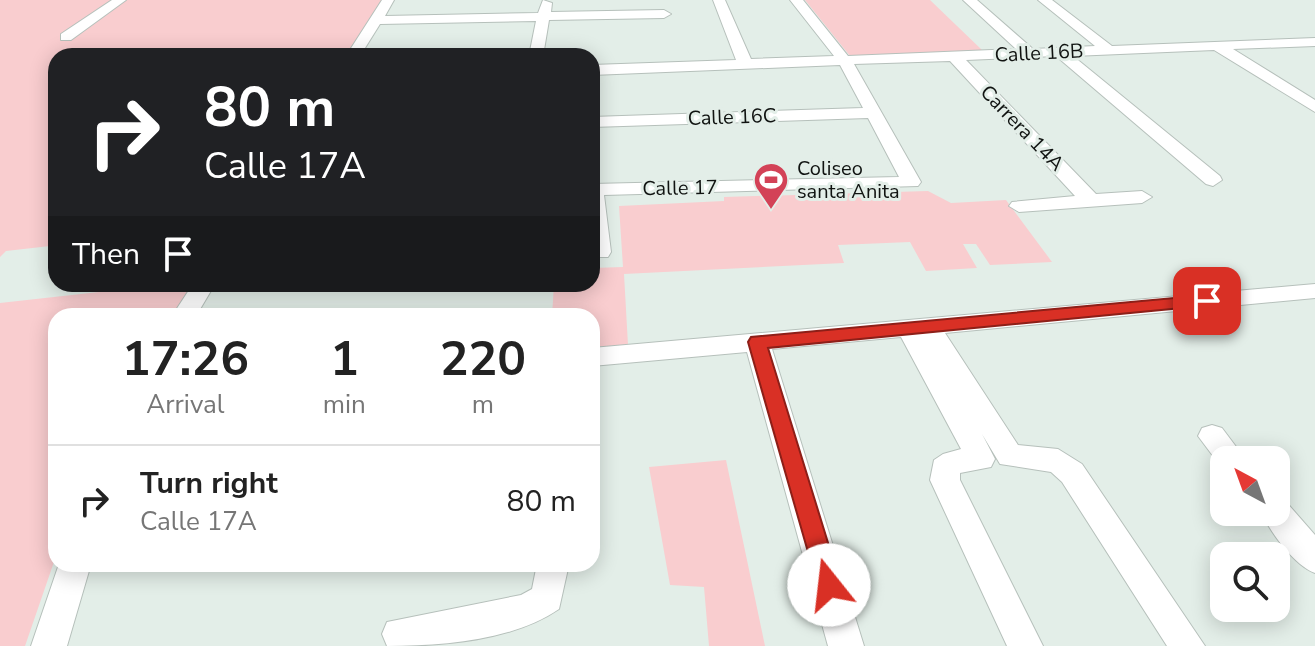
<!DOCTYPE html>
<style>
body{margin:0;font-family:"Nunito Sans",sans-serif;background:#f2f2f2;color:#222;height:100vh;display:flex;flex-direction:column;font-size:30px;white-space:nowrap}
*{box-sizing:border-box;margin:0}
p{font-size:26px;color:#767676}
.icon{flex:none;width:44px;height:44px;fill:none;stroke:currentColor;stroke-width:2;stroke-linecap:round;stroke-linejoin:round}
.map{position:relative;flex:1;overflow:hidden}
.sheet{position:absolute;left:48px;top:308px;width:552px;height:264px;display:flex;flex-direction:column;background:#fff;border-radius:24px;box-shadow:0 4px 20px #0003}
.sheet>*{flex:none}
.banner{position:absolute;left:48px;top:48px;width:552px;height:244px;border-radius:24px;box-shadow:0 4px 20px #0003;background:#202124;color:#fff;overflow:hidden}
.needle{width:52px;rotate:319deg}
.tools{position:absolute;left:1210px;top:446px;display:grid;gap:16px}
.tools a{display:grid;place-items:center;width:80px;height:80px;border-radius:16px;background:#fff;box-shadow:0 4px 20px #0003;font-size:40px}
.pin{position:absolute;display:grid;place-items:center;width:68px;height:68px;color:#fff;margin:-34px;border-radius:16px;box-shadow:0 4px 12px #0006}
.me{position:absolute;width:88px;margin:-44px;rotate:344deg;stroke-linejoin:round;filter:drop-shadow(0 0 6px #0008)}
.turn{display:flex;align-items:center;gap:28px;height:168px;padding:0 24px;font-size:36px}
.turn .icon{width:104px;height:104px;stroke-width:2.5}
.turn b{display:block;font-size:56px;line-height:68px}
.then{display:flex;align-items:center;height:76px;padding:0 24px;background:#0003;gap:16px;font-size:30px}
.eta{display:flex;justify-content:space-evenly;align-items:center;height:136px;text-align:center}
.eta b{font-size:48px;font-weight:700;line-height:56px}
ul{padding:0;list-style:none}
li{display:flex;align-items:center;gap:24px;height:112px;padding:0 24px;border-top:2px solid #e0e0e0}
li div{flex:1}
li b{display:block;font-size:30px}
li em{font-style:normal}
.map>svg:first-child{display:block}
</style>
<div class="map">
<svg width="1315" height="646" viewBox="0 0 1315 646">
<rect width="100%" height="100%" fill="#e3eee8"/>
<path fill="#f9cdcf" d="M0,0H384L348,56H56V237L50,246L6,251L0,257Z
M805,0H930L982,50L850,56Z
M928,191L951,203L1006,200L1052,262L990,265L976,244H963L977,268L926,271L910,242L838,245L844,263L624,274L628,345L592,347V316H552L554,284H592V268L623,267L619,206L724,201V197Z
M171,284H196L174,316H56V556L25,646H0V303Z
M726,460L765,646H709L704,587L670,585L649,467Z"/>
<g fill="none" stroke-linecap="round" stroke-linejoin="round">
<defs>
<path id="minor" d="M112,0H126L71,40H61V34Z
M382,0H394L385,16L538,13L543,0L552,3L551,12L664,10L671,14L664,18L549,20L543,56H529L536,21L380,24L360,56H346Z
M713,0H725L751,59L834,56L790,0H803L848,56L1016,49L963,0H977L1033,49L1095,46L1038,0H1052L1112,46L1315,38V46L1233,49L1315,100V112L1214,50L1073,56L1220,176L1222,180L1213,186L1206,184L1056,56L966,60L1096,194L1142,191L1152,197L1142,203L1019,212L1009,206L1012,202L1075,196L950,61L854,64L921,182L918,186L604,195L611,252L608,257H592V184L899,177L868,118L592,127V117L863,108L840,65L592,75V65L736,60Z
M193,284H215L196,316H172Z
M1315,284V298L945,333L1018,445L1058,449L1082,464L1205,646H1167L1062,482L1051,472L1000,464L982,434L995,459L991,467L960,473V480L1043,646H1007L930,480L934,460L943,454L961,449L901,337L772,349L864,646H828L747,352L592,366V348Z
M1212,425L1222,428L1246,460H1224L1222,468L1198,436L1202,428Z
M1276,499L1287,503L1315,535V573C1294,565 1271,533 1261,512H1276Z
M59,564H91L67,646H31Z
M537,564H569L559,609C512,641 442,646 387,646L382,634L387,622L521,595L532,589Z"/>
</defs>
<use href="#minor" stroke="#b6c0bb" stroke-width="2"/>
<use href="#minor" fill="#fff" fill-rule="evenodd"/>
</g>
<path fill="#d93025" stroke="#8d1f18" stroke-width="2" d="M1207,295L1216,301L1213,305L768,348L841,585L838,594L829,597L820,594L748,342L751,337Z"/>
<defs>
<symbol id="stadium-pin" viewBox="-11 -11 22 30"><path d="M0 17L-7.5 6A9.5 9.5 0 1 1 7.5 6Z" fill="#d34257" stroke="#e3eee8"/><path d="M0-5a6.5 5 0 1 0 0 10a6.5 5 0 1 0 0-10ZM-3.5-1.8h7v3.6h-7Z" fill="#fff"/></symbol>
</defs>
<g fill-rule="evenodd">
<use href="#stadium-pin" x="751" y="160" width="40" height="54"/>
</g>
<g text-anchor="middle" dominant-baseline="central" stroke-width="6" stroke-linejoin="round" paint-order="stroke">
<g font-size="20" fill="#101311" stroke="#e3eee8">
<text transform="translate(1039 53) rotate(-3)">Calle 16B</text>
<text transform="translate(732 117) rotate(-2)">Calle 16C</text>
<text transform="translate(1022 128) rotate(46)">Carrera 14A</text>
<text transform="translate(680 188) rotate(-1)">Calle 17</text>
</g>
<g font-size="20" fill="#101311" stroke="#e3eee8" text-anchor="start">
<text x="797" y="168">Coliseo<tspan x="797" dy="23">santa Anita</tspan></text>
</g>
</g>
</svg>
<div class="tools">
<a><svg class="needle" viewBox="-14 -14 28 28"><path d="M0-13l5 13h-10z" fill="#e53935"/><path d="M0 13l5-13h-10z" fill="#767676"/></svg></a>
<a><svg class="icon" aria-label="search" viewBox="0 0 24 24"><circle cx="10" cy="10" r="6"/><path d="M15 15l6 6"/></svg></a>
</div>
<div class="pin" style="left:1207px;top:301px;background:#d93025"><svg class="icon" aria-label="arrive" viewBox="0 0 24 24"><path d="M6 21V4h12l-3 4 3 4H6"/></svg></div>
<svg class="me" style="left:829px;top:585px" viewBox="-20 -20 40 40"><circle r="19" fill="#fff"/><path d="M0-13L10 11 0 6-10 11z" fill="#d93025"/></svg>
<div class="banner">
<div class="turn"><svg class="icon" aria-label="right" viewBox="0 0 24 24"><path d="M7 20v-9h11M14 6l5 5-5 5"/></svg><div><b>80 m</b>Calle 17A</div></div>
<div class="then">Then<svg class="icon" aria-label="arrive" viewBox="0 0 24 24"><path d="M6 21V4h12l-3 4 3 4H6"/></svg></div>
</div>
<section class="sheet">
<div class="eta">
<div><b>17:26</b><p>Arrival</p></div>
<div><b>1</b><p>min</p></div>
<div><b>220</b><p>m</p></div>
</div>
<ul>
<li><svg class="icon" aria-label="right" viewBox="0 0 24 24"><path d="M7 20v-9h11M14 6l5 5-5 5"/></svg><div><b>Turn right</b><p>Calle 17A</p></div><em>80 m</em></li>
</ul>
</section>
</div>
